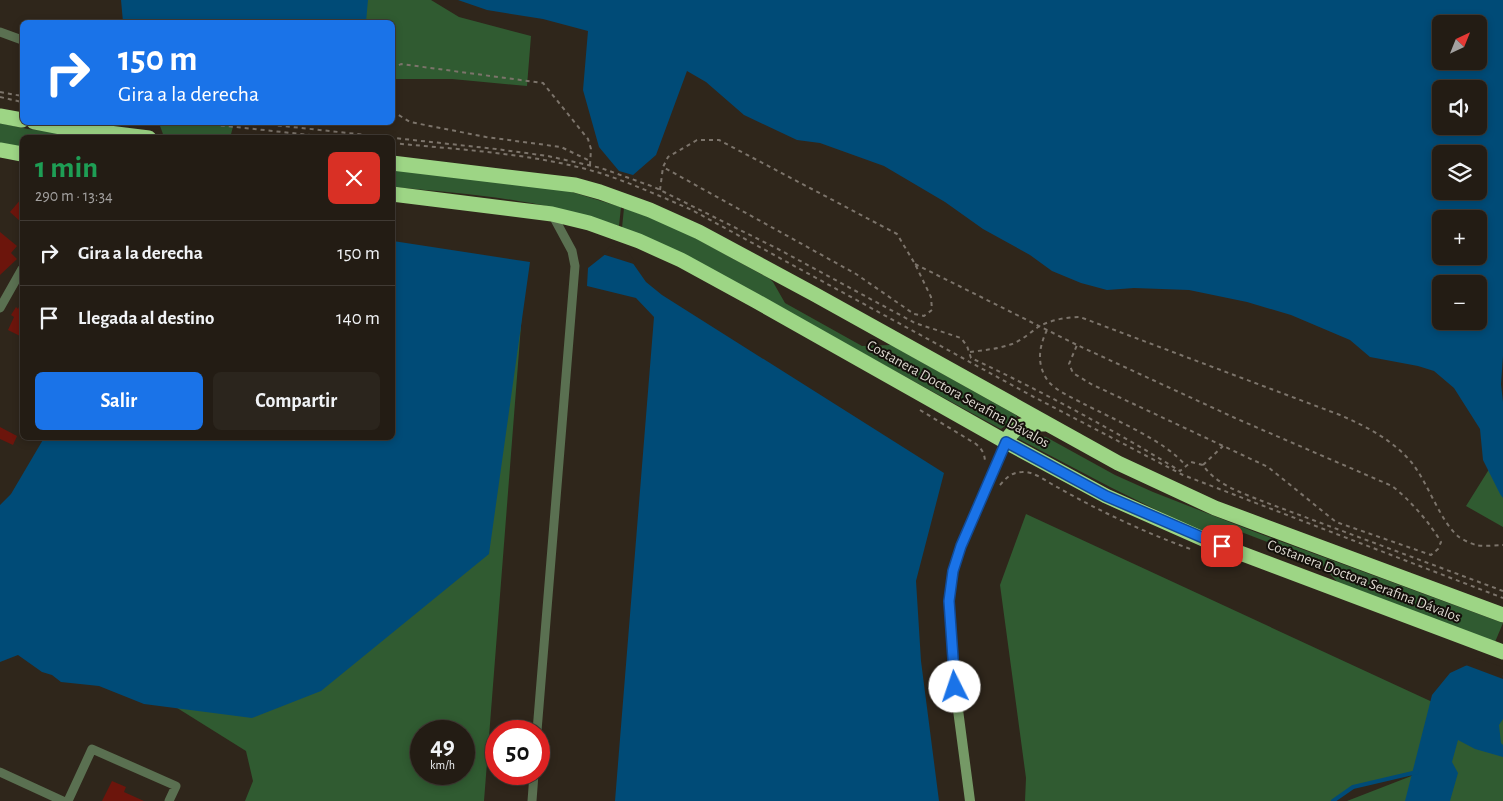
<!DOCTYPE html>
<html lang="es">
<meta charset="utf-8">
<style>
body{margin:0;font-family:"Alegreya Sans",sans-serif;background:#2b251d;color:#f1f3f6;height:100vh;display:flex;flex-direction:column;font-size:19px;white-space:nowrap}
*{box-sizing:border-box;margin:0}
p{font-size:16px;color:#a3a1a0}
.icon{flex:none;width:28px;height:28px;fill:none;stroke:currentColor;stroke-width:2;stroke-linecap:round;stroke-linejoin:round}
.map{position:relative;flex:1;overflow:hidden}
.drawer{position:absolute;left:20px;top:135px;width:375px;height:305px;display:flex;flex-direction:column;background:#231c14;border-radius:8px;box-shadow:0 2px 8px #0003,0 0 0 1px #403a34}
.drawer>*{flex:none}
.guide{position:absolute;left:20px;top:20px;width:375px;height:105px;border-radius:8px;box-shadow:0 2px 8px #0003,0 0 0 1px #403a34;background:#1a73e8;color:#fff;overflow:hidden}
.needle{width:32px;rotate:43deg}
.fabs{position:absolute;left:1432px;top:15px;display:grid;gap:10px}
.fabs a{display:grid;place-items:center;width:55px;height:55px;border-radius:8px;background:#231c14;box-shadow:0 2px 8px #0003,0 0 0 1px #403a34;font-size:25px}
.speed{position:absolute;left:410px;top:720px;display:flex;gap:10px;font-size:25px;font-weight:700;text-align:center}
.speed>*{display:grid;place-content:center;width:65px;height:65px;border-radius:50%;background:#231c14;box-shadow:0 2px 8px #0003,0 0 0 1px #403a34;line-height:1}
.speed small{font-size:12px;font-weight:400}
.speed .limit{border:8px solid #d22;background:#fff;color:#111}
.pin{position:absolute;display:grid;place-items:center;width:42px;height:42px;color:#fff;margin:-21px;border-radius:10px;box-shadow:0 2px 8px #0006}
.me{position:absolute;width:55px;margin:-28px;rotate:356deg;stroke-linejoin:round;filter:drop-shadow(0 0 4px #0008)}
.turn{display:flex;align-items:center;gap:18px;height:105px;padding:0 15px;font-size:22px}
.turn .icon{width:65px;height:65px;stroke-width:2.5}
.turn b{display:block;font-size:35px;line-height:42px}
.round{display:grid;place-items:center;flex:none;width:52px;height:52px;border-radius:8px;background:#2b251d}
.summary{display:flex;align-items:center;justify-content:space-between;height:85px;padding:0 15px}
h1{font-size:30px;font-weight:700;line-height:38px;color:#1e9e55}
.cta{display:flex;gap:10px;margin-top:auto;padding:10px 15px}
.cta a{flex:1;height:58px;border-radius:8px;background:#1a73e8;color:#fff;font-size:20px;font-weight:700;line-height:58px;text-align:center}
.cta a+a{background:#2b251d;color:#f1f3f6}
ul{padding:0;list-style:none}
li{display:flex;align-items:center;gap:15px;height:65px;padding:0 15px;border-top:1px solid #403a34}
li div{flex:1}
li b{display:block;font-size:19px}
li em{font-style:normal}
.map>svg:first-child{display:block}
</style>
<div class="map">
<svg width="1503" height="801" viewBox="0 0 1503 801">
<rect width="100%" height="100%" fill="#2f261b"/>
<path fill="#305b31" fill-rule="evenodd" d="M138,0H431L459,17L531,36L527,86L452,79H393L392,22H137Z
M0,123L28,129L98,137L22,138V147L0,143Z
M159,123V122L234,123L230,138L164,137Z
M392,168L562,189L621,207L619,226C586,216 553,206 518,201C477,194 435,191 393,187Z
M624,208L663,222L697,239L770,279L773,282L785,303L862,346L891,345L1016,415L1017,417L1001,429L999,428L689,258L622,228Z
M525,274L484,801H245L253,781L246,751L166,701L218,682ZM421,731H464V774H421Z
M1031,434L1046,437L1115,475L1153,492L1255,532L1503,623L1495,642L1338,583L1320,562L1236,530L1211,535L1193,528L1110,487L1017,438L1019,436Z
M1503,447V527L1466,506Z
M1026,514L1454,712L1473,687L1503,707V801H1347L1432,768L1353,787L1333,801H1025L1026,778L1000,585Z"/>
<path fill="#004b77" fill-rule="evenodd" d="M121,0H368L366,22H123Z
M458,0H1503V356L1501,384L1503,402V498L1500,494L1483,460L1480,429L1454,388L1434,371L1418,366L1370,357L1350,340L1291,315L1247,302L1189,290L1134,288L1107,290L1081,283L1052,271L1030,255L983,229L945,202L884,166L820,143L797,140L744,115L706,82L687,71L656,155L633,175L619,171L599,147L583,90L588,31L543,19L487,10ZM1441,24H1479V61H1441ZM1441,89H1479V126H1441ZM1441,154H1479V191H1441ZM1441,219H1479V256H1441ZM1441,284H1479V321H1441Z
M393,241L530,262L489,554L321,691L252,718L144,704L99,686L61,682L52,675L42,672L18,655L0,662V505L11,494L44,438H392Z
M612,249L625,252L646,282L662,295L944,473L916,581L921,661L939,801H615L654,317L636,298L587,286L588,268Z
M1478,660L1503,676V719L1499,725L1501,743L1503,745V757L1475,749L1458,740L1452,762L1458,773L1450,801H1405L1432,695L1450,673Z"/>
<path fill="#2f261b" d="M263,122H313L324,124L317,130L265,125Z
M611,246L627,250L637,265L602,254Z
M1477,658L1502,667L1503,679L1463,664Z"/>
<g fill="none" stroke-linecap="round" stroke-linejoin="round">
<path stroke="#004b77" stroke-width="4" d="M1333,801L1353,787L1417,772"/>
</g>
<path fill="#6c150c" d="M22,198V223L10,212Z
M0,232L17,246L11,253L17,259L0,275Z
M22,300V337L8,330L14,317L11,315L16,307L18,309Z
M0,427L17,436L13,445L0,439Z
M112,781L126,787L124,792L144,801H102Z"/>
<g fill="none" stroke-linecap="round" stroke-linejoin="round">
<path stroke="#7c746b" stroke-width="2" stroke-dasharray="4 4" stroke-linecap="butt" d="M392,69L401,64L543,83L588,139L591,149L590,165
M0,92L22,96
M0,97L22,102
M392,111L410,122L486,137L561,147L590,161
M189,122L338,138
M246,122L496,149L548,156L601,168L654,187L778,249L915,323L961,338L967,346L971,358C1043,392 1112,429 1180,471L1191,462L1203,465C1215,484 1242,493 1262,501L1503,591
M392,143C462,150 533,153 600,173C631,183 662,197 692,210L1032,396L1183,475L1503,598
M660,190L663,167L668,157L697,140H719L897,234L915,264L931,297L932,310L924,316L914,314L856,274L663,167
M915,264L1077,345L1235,418L1392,486C1409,499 1430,523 1441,542L1438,549L1431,555L1336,522L1268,467L1091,384L1073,373L1069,364L1077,345
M1047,330C1039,347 1036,364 1048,381C1056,391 1073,398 1084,404C1113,419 1166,441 1186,466
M970,352C984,350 998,349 1012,344C1022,340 1030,333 1038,327C1050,320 1067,317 1080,317L1340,415C1367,427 1393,440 1412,463C1428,483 1441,523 1459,537C1463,540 1472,544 1476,545C1484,547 1495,545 1503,545
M920,410L976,444C983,450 985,455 985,463
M1203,465L1223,446
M1000,485C1006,478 1012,472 1022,472C1034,471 1047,482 1057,487C1101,512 1146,533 1193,550"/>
<path stroke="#5a7051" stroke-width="9" d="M0,32L22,40
M0,308L22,269
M537,731L575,266L572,251L552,214
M0,772L63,801
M68,801L92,749L176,786L169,801
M532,801L534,774"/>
<path stroke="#759966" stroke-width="10" d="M970,801L955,687L949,601L953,571L961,546L1006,442"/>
<path stroke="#9dd585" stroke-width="15" d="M0,116L22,120
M34,122L60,127L149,138
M0,150L22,154
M392,163L575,185L600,192L650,210L699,232L814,294L1118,463L1215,508L1503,615
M392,194L552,214L589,223L639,241L681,260L756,301L1006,442L1106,496L1203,539L1503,652
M1006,442C1016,423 1025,424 1045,424"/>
</g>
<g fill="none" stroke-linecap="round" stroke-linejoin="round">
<defs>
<path id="route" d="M955,687L949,601L953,571L961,546L1006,442L1106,496L1222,546"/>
</defs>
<use href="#route" stroke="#114b97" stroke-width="12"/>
<use href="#route" stroke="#1a73e8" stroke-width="9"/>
</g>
<g text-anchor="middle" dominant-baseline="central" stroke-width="4" stroke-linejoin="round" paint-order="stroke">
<g font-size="15" fill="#ded8d0" stroke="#14100b">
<text transform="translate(958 394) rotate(29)">Costanera Doctora Serafina Dávalos</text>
<text transform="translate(1364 581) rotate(21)">Costanera Doctora Serafina Dávalos</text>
</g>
</g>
</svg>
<div class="fabs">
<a><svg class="needle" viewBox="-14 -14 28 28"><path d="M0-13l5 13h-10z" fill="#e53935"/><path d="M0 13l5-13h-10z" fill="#a3a1a0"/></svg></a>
<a><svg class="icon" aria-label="sound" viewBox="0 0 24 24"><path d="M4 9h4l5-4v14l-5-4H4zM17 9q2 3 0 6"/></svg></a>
<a><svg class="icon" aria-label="layers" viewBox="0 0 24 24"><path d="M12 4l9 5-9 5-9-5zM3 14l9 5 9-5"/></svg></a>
<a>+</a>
<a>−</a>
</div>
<div class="speed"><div>49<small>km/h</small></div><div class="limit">50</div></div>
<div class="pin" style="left:1222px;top:546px;background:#d93025"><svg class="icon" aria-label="arrive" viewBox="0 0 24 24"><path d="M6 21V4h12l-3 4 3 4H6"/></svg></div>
<svg class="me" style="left:955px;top:687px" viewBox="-20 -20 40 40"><circle r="19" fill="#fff"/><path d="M0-13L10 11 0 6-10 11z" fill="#1a73e8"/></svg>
<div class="guide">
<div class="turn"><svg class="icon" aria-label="right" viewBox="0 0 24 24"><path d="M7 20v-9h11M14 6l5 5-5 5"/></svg><div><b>150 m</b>Gira a la derecha</div></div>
</div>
<section class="drawer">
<div class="summary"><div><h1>1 min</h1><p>290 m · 13:34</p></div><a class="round" style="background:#d93025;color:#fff"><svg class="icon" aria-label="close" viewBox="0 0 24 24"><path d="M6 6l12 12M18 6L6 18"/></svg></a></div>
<ul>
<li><svg class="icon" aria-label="right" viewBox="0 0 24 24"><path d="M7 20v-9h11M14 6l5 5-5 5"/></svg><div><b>Gira a la derecha</b></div><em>150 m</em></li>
<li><svg class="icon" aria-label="arrive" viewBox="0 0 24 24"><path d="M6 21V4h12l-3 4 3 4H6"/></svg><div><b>Llegada al destino</b></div><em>140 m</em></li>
</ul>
<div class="cta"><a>Salir</a><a>Compartir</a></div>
</section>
</div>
